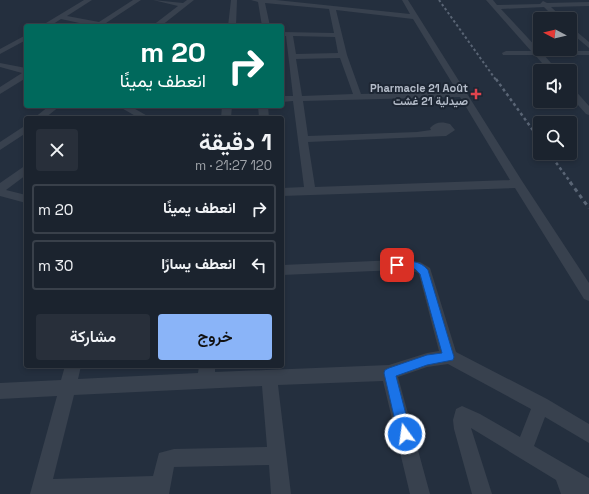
<!DOCTYPE html>
<html lang="ar">
<meta charset="utf-8">
<style>
body{margin:0;font-family:"Space Grotesk",Vazirmatn,sans-serif;background:#282f3a;color:#f1f3f6;direction:rtl;height:100vh;display:flex;flex-direction:column;font-size:15px;white-space:nowrap}
*{box-sizing:border-box;margin:0}
p{font-size:13px;color:#a0a4aa}
.icon{flex:none;width:22px;height:22px;fill:none;stroke:currentColor;stroke-width:2;stroke-linecap:round;stroke-linejoin:round}
.map{position:relative;flex:1;overflow:hidden;direction:ltr}
.panel{position:absolute;left:24px;top:116px;width:260px;height:252px;display:flex;flex-direction:column;background:#1b232e;border-radius:4px;box-shadow:0 2px 6px #0003,0 0 0 1px #39404a;direction:rtl}
.panel>*{flex:none}
.hud{position:absolute;left:24px;top:24px;width:260px;height:84px;border-radius:4px;box-shadow:0 2px 6px #0003,0 0 0 1px #39404a;direction:rtl;background:#00695c;color:#fff;overflow:hidden}
.needle{width:26px;rotate:277deg}
.tools{position:absolute;left:533px;top:12px;display:grid;gap:8px}
.tools a{display:grid;place-items:center;width:44px;height:44px;border-radius:4px;background:#1b232e;box-shadow:0 2px 6px #0003,0 0 0 1px #39404a;font-size:20px}
.pin{position:absolute;display:grid;place-items:center;width:34px;height:34px;color:#fff;margin:-17px;border-radius:8px;box-shadow:0 2px 6px #0006}
.me{position:absolute;width:44px;margin:-22px;rotate:346deg;stroke-linejoin:round;filter:drop-shadow(0 0 3px #0008)}
.turn{display:flex;align-items:center;gap:14px;height:84px;padding:0 12px;font-size:18px}
.turn .icon{width:52px;height:52px;stroke-width:2.5}
.turn b{display:block;font-size:28px;line-height:34px}
.round{display:grid;place-items:center;flex:none;width:42px;height:42px;border-radius:4px;background:#282f3a}
.head{display:flex;align-items:center;justify-content:space-between;height:68px;padding:0 12px}
h1{font-size:24px;font-weight:600;line-height:30px}
.cta{display:flex;gap:8px;margin-top:auto;padding:8px 12px}
.cta a{flex:1;height:46px;border-radius:4px;background:#8ab4f8;color:#111;font-size:16px;font-weight:600;line-height:46px;text-align:center}
.cta a+a{background:#282f3a;color:#f1f3f6}
ul{padding:0;list-style:none}
li{display:flex;align-items:center;gap:12px;height:50px;margin:0 8px 6px;padding:0 4px;border:2px solid #39404a;border-radius:4px}
li div{flex:1}
li b{display:block;font-size:15px}
li em{font-style:normal}
.map>svg:first-child{display:block}
</style>
<div class="map">
<svg width="589" height="494" viewBox="0 0 589 494">
<rect width="100%" height="100%" fill="#242f3e"/>
<g fill="none" stroke-linecap="round" stroke-linejoin="round">
<path fill="#38414e" fill-rule="evenodd" d="M84,0H92L67,16L99,22L133,0H141L106,23L114,26H93L61,19L50,26H41Z
M153,0L183,3L187,0H194L161,26H152L178,6Z
M231,0H237L236,26H228Z
M251,0H276L410,14L402,0H408L522,181L589,283V301L584,299L515,188L282,196V188L304,187L293,101L282,102V96H293L286,36H282V32L334,33L329,9L265,3L270,26H262L258,2ZM336,10L413,19L457,91L361,94L347,55ZM293,36L335,37L338,53L296,54ZM340,58L353,94L302,96L296,59ZM460,97L510,180L315,187L308,142L446,136L455,130L450,124C443,122 436,121 430,128L431,130L417,132L308,136L303,101Z
M486,0H493L497,5L540,4L543,1L547,3L589,2V6L551,7L564,19H556L544,7L501,9L540,51H589V55H544L558,71H549L535,55H503L502,53L506,51H531Z
M570,26L589,42V48L570,32Z
M26,35V40L0,54V49Z
M0,63L26,68V78L0,94V87L22,73L0,67Z
M570,87L573,88L589,106V115L586,114L570,96Z
M49,106H60L45,118H34Z
M118,106H130L151,118H139Z
M222,106H232L231,118H221Z
M258,106H268L269,118H259Z
M26,125V133L0,150V142Z
M26,165V175L6,190L26,195V203L0,196V183Z
M397,260L420,262L430,268L456,352L547,399L589,424V443L545,417L534,446L589,478V494H561L556,480L471,428L492,494H472L454,429L453,420L456,409L462,406L480,414L520,437L531,409L448,364L427,367L398,377L430,494H410L383,381L278,385L291,494H271L269,465L174,467L169,494H30L57,396L0,399V383L61,380L65,366H81L78,379L198,373L199,366H215V372L389,365L427,353L439,351L419,274L416,272L397,270L282,275V265ZM262,386L267,447L174,449L159,453L153,476L53,479L74,395Z"/>
<path stroke="#5a6575" stroke-width="2" stroke-dasharray="2.5 2.5" stroke-linecap="butt" d="M439,0L496,80"/>
<path stroke="#5a6575" stroke-width="2.5" stroke-dasharray="3 3" stroke-linecap="butt" d="M496,79L540,140
M549,153L571,183"/>
<path stroke="#5a6575" stroke-width="3" stroke-dasharray="4 4" stroke-linecap="butt" d="M570,182L589,208"/>
</g>
<path fill="#1a73e8" stroke="#114b97" d="M397,261C409,261 420,260 428,270L454,357L453,360L427,365L396,376L411,434L409,438L405,440L400,438L398,434L384,373L385,370L389,368L427,355L442,353L420,274L415,269L394,267V262Z"/>
<path fill="#e0444e" stroke="#1d2633" stroke-width="1.5" d="M474 88h4v4h4v4h-4v4h-4v-4h-4v-4h4z"/>
<g text-anchor="middle" dominant-baseline="central" stroke-width="4" stroke-linejoin="round" paint-order="stroke">
<g font-size="11" font-weight="bold" fill="#b4bcc9" stroke="#1d2633" text-anchor="end">
<text x="468" y="88">Pharmacie 21 Août<tspan x="468" dy="13">صيدلية 21 غشت</tspan></text>
</g>
</g>
</svg>
<div class="tools">
<a><svg class="needle" viewBox="-14 -14 28 28"><path d="M0-13l5 13h-10z" fill="#e53935"/><path d="M0 13l5-13h-10z" fill="#a0a4aa"/></svg></a>
<a><svg class="icon" aria-label="sound" viewBox="0 0 24 24"><path d="M4 9h4l5-4v14l-5-4H4zM17 9q2 3 0 6"/></svg></a>
<a><svg class="icon" aria-label="search" viewBox="0 0 24 24"><circle cx="10" cy="10" r="6"/><path d="M15 15l6 6"/></svg></a>
</div>
<div class="pin" style="left:397px;top:265px;background:#d93025"><svg class="icon" aria-label="arrive" viewBox="0 0 24 24"><path d="M6 21V4h12l-3 4 3 4H6"/></svg></div>
<svg class="me" style="left:405px;top:434px" viewBox="-20 -20 40 40"><circle r="17" fill="#1a73e8" stroke="#fff" stroke-width="3"/><path d="M0-11L8 9 0 5-8 9z" fill="#fff"/></svg>
<div class="hud">
<div class="turn"><svg class="icon" aria-label="right" viewBox="0 0 24 24"><path d="M7 20v-9h11M14 6l5 5-5 5"/></svg><div><b>20 m</b>انعطف يمينًا</div></div>
</div>
<section class="panel">
<div class="head"><div><h1>1 دقيقة</h1><p>120 m · 21:27</p></div><a class="round"><svg class="icon" aria-label="close" viewBox="0 0 24 24"><path d="M6 6l12 12M18 6L6 18"/></svg></a></div>
<ul>
<li><svg class="icon" aria-label="right" viewBox="0 0 24 24"><path d="M7 20v-9h11M14 6l5 5-5 5"/></svg><div><b>انعطف يمينًا</b></div><em>20 m</em></li>
<li><svg class="icon" aria-label="left" viewBox="0 0 24 24"><path d="M17 20v-9H6M10 6l-5 5 5 5"/></svg><div><b>انعطف يسارًا</b></div><em>30 m</em></li>
</ul>
<div class="cta"><a>خروج</a><a>مشاركة</a></div>
</section>
</div>
